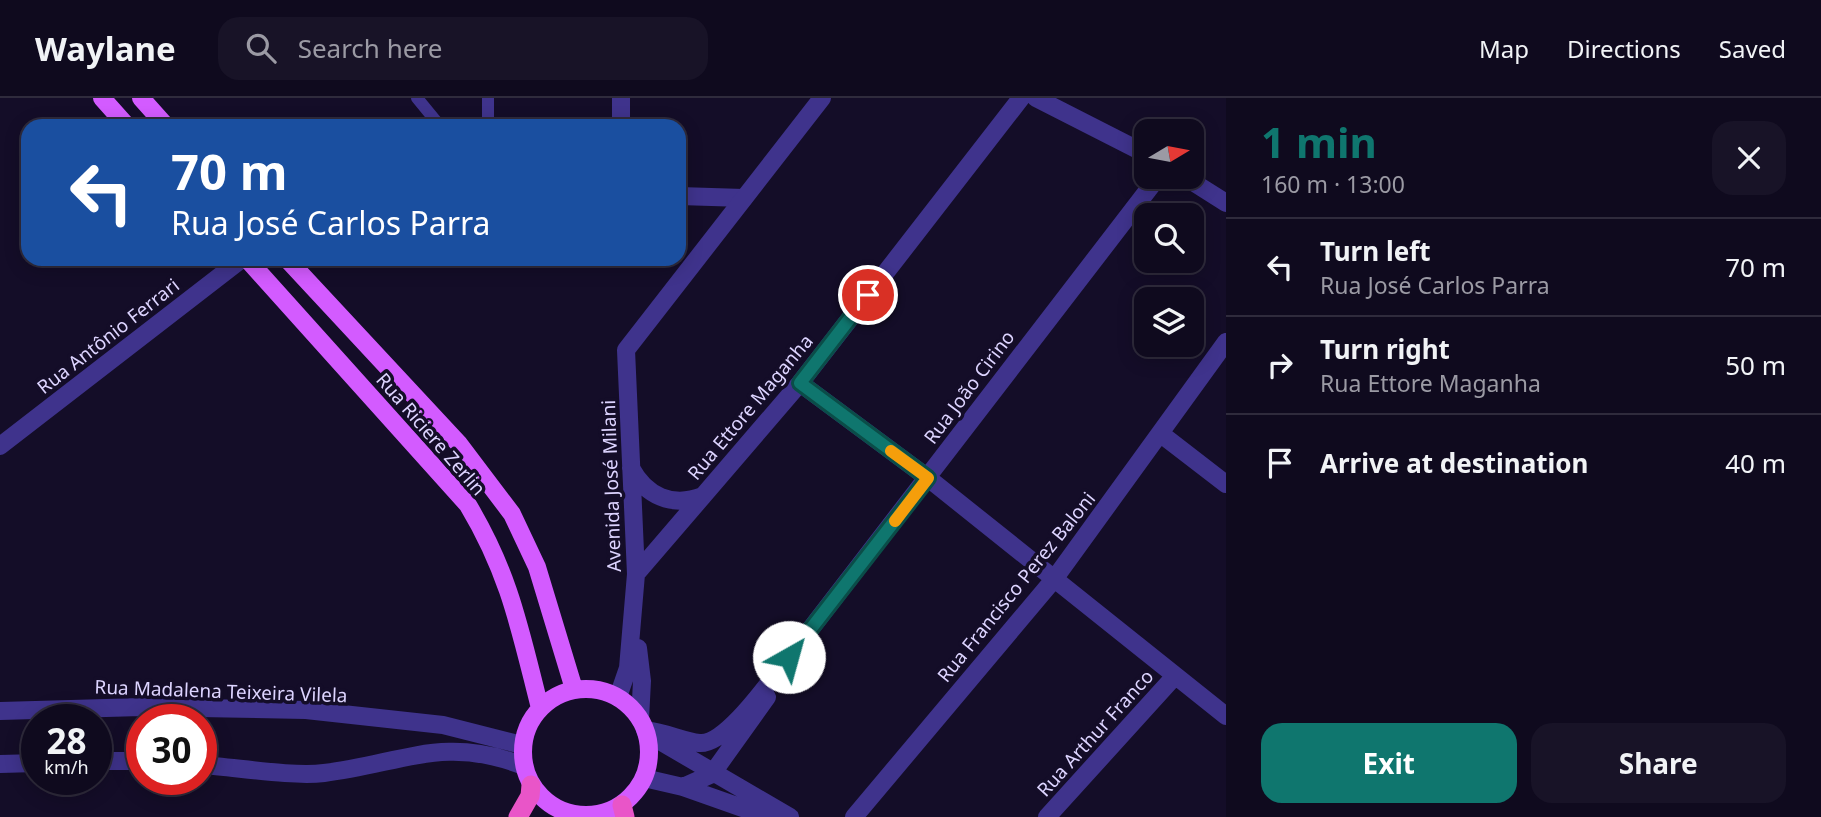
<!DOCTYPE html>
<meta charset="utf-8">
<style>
body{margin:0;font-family:"Noto Sans",sans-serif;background:#181327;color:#f1f3f6;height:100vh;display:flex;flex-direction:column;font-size:26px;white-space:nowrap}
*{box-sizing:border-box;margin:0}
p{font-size:23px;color:#9b9aa4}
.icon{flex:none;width:38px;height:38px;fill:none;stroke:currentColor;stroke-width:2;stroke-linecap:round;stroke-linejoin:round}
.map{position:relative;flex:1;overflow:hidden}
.panel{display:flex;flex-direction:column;background:#0f0a1e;width:595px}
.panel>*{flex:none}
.hud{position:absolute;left:21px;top:21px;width:665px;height:147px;border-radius:21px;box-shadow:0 4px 18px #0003,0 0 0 2px #2f2b3c;background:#1a4fa0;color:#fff;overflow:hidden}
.needle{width:46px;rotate:80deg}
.fabs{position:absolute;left:1134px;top:21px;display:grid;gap:14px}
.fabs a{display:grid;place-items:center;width:70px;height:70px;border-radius:14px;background:#0f0a1e;box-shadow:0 4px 18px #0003,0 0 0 2px #2f2b3c;font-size:35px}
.speed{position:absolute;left:21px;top:606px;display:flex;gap:14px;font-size:35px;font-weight:700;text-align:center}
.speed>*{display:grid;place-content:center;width:91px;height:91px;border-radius:50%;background:#0f0a1e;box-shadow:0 4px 18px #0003,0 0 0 2px #2f2b3c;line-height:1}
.speed small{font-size:18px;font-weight:400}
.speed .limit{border:10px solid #d22;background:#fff;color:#111}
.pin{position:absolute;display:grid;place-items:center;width:60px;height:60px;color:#fff;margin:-30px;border:4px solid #fff;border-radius:50%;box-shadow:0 2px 7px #0007}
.me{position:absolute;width:77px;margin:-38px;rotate:38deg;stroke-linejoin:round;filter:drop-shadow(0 0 5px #0008)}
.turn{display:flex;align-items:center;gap:24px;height:147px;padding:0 35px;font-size:32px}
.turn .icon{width:91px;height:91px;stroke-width:2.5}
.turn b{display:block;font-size:49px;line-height:60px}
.round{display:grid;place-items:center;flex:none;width:74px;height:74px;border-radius:21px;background:#181327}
.head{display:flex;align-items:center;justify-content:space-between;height:119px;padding:0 35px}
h1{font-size:42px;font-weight:700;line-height:52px;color:#0f766e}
.button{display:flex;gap:14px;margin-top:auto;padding:14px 35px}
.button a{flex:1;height:80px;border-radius:21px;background:#0f766e;color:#fff;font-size:28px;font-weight:700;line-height:80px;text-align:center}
.button a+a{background:#181327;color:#f1f3f6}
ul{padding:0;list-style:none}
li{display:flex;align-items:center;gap:21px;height:98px;padding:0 35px;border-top:2px solid #2f2b3c}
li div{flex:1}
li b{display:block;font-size:26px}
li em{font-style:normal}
header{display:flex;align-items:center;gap:42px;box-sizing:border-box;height:98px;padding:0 35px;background:#0f0a1e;border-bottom:2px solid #2f2b3c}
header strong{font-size:33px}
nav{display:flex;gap:38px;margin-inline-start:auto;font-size:24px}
.search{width:490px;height:63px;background:#181327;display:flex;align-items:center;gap:18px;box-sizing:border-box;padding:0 24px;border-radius:21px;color:#9b9aa4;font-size:26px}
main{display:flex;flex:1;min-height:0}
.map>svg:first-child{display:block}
</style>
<header>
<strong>Waylane</strong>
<div class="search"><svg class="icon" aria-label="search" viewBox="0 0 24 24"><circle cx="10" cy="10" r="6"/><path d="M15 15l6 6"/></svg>Search here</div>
<nav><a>Map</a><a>Directions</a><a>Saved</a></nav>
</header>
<main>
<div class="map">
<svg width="1226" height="719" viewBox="0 0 1226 719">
<rect width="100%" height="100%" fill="#140d28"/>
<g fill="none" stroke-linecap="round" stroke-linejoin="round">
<path stroke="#3f338c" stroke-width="12" d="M417,0L440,28
M488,0V28"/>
<path stroke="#3f338c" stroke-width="18" d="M679,98L744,100"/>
<path stroke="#3f338c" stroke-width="18" d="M1036,0L1146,56
M621,28V0
M1185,79L1226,105
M800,285L928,380L1226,618
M1161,336L1226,386
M0,348L242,161
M631,370C646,398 672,410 703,398
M636,476L800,285L1021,0
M638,550L642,583L640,621
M618,599L628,570L636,476L626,252L822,0
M0,613L141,609L306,612L443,627L522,647
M645,632C664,634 683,643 699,645C726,648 772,580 789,559L1158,79
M646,635L790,719
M96,663H142
M0,666L37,665
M201,667C235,669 292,679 324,675C403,665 444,637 524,668
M644,680L683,689L768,719
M683,689L712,676L767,599
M854,719L1055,480L1226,244
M1047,719L1174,579"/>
<path stroke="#d35bff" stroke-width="18" d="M102,0L127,28
M141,0L166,28
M247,161L468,407C510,477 520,532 540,610
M287,161L459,346L512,416L537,469L574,591
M523 654a63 63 0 1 1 126 0a63 63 0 1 1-126 0Z"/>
<path stroke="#e955c8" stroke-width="19" d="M622,707L625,719
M518,719L530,698L531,687"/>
</g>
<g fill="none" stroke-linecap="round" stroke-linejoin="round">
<defs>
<path id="route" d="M789,559L928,380L800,285L868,197"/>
</defs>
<use href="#route" stroke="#0a4d48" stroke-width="18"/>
<use href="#route" stroke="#0f766e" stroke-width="12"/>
<path stroke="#f59e0b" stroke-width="12" d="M891,353L928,380L895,423"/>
</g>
<g text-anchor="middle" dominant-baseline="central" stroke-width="7" stroke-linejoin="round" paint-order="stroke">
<g font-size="19" fill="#ddd4ff" stroke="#140d28">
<text transform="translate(108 238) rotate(-38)">Rua Antônio Ferrari</text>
<text transform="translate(969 289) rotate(-53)">Rua João Cirino</text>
<text transform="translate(750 309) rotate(-50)">Rua Ettore Maganha</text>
<text transform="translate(431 336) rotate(49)">Rua Riciere Zerlin</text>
<text transform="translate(611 388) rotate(-92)">Avenida José Milani</text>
<text transform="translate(1016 489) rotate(-51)">Rua Francisco Perez Baloni</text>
<text transform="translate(221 593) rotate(2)">Rua Madalena Teixeira Vilela</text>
<text transform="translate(1095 635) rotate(-48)">Rua Arthur Franco</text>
</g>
</g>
</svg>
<div class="fabs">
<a><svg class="needle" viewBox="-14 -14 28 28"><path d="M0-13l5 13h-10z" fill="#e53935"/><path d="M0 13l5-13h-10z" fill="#9b9aa4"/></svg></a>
<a><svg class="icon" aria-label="search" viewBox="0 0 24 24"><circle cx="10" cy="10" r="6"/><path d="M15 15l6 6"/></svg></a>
<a><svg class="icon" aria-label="layers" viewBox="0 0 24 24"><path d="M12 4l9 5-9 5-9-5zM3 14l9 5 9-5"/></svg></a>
</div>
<div class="speed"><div>28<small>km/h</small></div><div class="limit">30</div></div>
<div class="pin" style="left:868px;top:197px;background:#d93025"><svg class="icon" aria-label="arrive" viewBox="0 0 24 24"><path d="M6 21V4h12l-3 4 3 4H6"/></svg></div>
<svg class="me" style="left:789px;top:559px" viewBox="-20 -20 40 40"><circle r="19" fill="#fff"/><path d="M0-13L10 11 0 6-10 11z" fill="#0f766e"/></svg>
<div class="hud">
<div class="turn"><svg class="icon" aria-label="left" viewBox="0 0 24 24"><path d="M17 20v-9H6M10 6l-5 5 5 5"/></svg><div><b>70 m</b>Rua José Carlos Parra</div></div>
</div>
</div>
<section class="panel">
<div class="head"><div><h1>1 min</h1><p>160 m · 13:00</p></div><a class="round"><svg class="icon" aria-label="close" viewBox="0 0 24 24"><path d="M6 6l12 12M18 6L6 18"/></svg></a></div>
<ul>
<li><svg class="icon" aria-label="left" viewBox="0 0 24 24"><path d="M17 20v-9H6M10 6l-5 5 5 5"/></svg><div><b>Turn left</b><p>Rua José Carlos Parra</p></div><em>70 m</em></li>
<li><svg class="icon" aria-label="right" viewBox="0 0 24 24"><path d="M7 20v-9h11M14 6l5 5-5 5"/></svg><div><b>Turn right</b><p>Rua Ettore Maganha</p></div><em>50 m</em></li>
<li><svg class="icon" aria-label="arrive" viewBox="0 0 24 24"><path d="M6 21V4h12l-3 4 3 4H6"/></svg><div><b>Arrive at destination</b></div><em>40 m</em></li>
</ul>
<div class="button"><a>Exit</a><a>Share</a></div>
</section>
</main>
